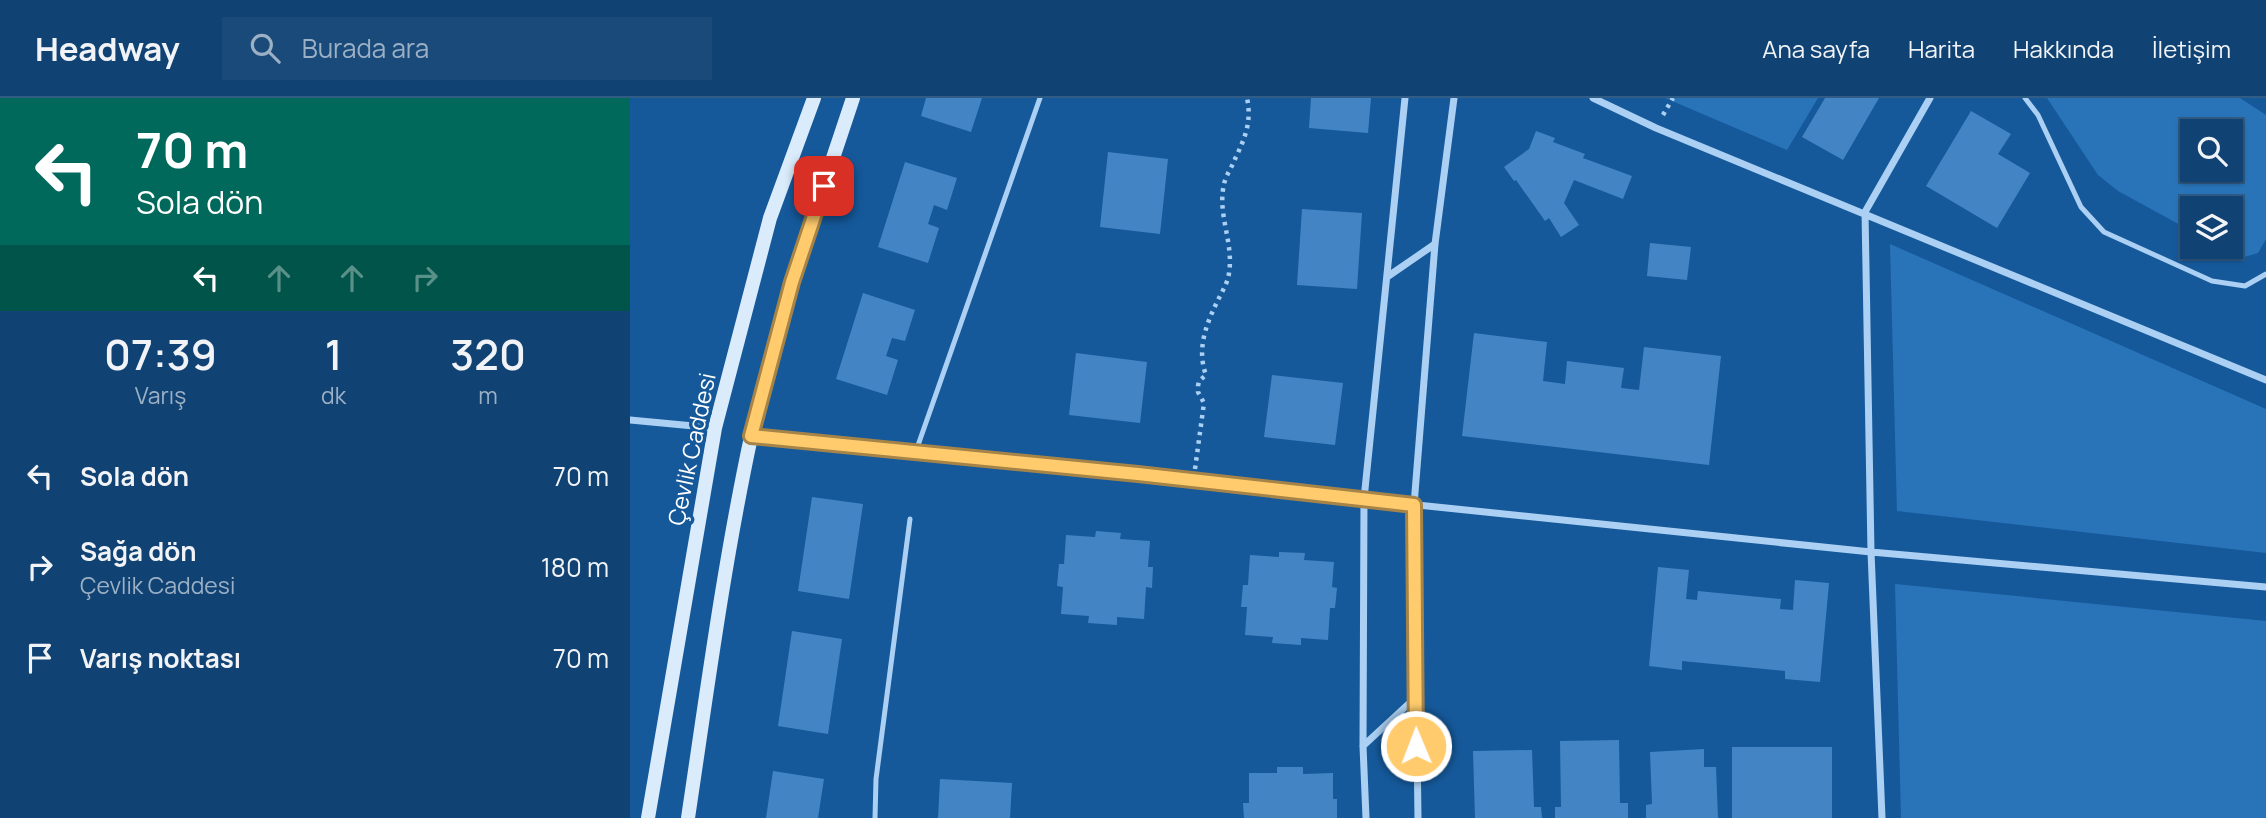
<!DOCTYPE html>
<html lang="tr">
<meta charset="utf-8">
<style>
body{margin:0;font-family:Manrope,sans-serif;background:#194a79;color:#f1f3f6;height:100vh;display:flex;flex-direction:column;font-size:26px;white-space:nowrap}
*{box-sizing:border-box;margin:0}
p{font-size:23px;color:#9cb0c5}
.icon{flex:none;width:38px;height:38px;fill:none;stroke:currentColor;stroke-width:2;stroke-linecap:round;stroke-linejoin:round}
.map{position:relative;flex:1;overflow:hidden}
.panel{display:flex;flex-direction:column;background:#104374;width:630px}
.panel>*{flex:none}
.top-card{background:#00695c;color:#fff;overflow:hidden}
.buttons{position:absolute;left:1550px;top:21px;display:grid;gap:14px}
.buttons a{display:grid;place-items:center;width:63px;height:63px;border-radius:0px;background:#104374;box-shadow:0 2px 5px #0004,0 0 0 2px #305c86;font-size:35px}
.pin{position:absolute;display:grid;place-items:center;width:60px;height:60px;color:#fff;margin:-30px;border-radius:14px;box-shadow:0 4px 10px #0006}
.me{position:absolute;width:77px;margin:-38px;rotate:359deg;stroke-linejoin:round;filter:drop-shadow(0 0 5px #0008)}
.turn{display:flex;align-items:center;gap:24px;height:147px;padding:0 21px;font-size:32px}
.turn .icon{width:91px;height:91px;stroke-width:2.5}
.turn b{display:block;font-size:49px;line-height:60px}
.lanes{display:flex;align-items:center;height:66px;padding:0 21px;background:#0003;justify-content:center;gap:35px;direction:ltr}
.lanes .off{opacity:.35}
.eta{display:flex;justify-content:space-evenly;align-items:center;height:119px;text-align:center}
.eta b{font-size:42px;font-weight:600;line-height:49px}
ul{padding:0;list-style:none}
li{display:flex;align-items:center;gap:21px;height:91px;padding:0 21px}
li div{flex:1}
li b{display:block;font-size:26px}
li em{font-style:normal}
header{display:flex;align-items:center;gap:42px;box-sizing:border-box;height:98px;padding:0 35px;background:#104374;border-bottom:2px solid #305c86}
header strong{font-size:33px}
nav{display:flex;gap:38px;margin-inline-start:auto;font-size:24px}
.search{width:490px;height:63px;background:#194a79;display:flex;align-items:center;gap:18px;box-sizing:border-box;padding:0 24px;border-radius:0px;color:#9cb0c5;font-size:26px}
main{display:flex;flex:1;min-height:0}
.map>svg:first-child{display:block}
</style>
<header>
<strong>Headway</strong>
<div class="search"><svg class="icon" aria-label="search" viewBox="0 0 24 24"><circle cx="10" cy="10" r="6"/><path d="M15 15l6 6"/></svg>Burada ara</div>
<nav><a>Ana sayfa</a><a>Harita</a><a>Hakkında</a><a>İletişim</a></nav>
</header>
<main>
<section class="panel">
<div class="top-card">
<div class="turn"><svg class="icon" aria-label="left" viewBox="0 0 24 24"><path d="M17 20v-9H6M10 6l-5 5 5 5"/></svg><div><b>70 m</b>Sola dön</div></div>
<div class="lanes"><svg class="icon" aria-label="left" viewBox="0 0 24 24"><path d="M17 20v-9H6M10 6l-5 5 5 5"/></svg><svg class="icon off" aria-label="ahead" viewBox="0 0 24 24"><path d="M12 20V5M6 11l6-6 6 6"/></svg><svg class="icon off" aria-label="ahead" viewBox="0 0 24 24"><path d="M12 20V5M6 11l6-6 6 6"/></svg><svg class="icon off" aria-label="right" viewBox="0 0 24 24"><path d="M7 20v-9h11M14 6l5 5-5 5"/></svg></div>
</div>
<div class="eta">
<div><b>07:39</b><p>Varış</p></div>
<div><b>1</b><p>dk</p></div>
<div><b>320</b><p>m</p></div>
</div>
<ul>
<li><svg class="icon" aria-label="left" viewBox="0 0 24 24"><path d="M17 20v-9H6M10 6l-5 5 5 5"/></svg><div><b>Sola dön</b></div><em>70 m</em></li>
<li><svg class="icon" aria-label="right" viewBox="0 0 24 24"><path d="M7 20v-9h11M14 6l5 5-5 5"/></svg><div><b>Sağa dön</b><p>Çevlik Caddesi</p></div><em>180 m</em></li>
<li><svg class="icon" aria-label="arrive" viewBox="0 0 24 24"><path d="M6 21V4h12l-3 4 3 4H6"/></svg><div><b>Varış noktası</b></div><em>70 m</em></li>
</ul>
</section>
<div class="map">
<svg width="1636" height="720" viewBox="0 0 1636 720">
<rect width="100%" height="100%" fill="#15599b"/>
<path fill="#2974b9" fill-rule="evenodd" d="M1035,0H1188L1157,52Z
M1417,0H1610L1636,17V141L1628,155L1611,160L1590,149H1601V110H1563V134L1488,93L1468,77ZM1601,33V72H1563V33Z
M1260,146L1636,311V455L1267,413Z
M1265,486L1636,523V720H1271Z"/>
<path fill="#4385c4" d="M296,0H352L341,34L291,18Z
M681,0H741L738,35L679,30Z
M1195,0H1249L1213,62L1172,39Z
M1341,13L1381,36L1368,56L1400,75L1367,130L1296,88Z
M906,33L925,40L923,44L955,56L953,60L1002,78L993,101L944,82L934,105L949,127L931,139L919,120L915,123L886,82L884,83L874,69L899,51Z
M478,54L538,61L530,136L470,129Z
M275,64L327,80L317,112L304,107L298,126L309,130L298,165L248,149Z
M672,111L732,115L727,191L667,187Z
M1020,145L1061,149L1057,182L1017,178Z
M233,195L285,212L275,243L262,240L256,258L268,262L257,297L206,281Z
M844,235L917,244L913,283L935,286L937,263L994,270L991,290L1009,292L1014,249L1091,258L1079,367L832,338Z
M446,255L517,264L510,325L439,317Z
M642,277L713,285L705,347L634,339Z
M182,399L233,406L219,501L168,493Z
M466,433L491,435L490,441L520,443L518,469H523L522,490L516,489L514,521L487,519V527L458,525L459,518L431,516L433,489L427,488L429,466H434L436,437L465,439Z
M649,454L675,455L674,462L704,464L702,489L707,490L705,510H700L698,542L671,540V547L642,545L643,539L615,537L617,509H611L613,487H618L620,457L649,459Z
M1028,469L1059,472L1056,501L1067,502L1068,493L1151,501L1150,511L1163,512L1165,482L1199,485L1190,584L1155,581V573L1052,563V572L1019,568Z
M162,533L212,541L198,636L148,628Z
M989,642L990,705H998V720H925V709H931L930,643Z
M1102,649H1202V720H1102Z
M1074,651V669H1086L1088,720H1016V707L1022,706L1020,654Z
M902,652L904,709H911L912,720H845L843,653Z
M647,669H673V676L703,675V701H707V720H614L613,705H619V675H647Z
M143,673L194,681L188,720H136Z
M310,681L382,685L380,720H308Z"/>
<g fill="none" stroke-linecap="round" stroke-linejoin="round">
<path stroke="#abd0f3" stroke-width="4.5" stroke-dasharray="3.5 5" stroke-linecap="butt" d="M1033,17L1043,0
M565,371L574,305L568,294V288L569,283L576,277C566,250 577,224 589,200C593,192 598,184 599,175C604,144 587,117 594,86C596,77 602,69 605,61C615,40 622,24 617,0"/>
<path stroke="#abd0f3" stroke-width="5" d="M1395,0L1408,17L1451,109L1474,134L1582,183L1615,188L1636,176
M286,353L410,0
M245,720L246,681L280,421"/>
<path stroke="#abd0f3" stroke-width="7" d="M963,0L1026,30L1636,282
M757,179L805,146
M0,322L85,330
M122,338L1241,454L1636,489
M733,648L785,600
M736,720L733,648L734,401L775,0
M788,720L784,407L805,146L824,0
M1252,720L1241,454L1235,114L1300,0"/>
<path stroke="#daebfc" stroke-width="14" d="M18,720L85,330L140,120L184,0
M58,720C77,593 94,465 121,339C146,224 186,112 223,0"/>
</g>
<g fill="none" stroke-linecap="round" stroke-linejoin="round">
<defs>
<path id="route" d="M194,88L162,184L121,338L508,376L784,407L786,648"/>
</defs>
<use href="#route" stroke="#a68447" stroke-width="18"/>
<use href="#route" stroke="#ffcb6d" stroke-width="12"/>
</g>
<g text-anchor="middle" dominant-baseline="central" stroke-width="7" stroke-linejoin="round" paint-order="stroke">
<g font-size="23" fill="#fff" stroke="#15599b">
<text transform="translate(61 351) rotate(-78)">Çevlik Caddesi</text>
</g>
</g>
</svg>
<div class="buttons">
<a><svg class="icon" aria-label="search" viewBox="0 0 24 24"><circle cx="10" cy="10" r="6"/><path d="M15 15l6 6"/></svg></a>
<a><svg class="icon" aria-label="layers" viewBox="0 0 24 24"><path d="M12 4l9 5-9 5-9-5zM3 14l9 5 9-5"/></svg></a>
</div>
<div class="pin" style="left:194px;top:88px;background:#d93025"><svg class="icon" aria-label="arrive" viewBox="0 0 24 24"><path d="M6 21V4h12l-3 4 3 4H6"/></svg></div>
<svg class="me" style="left:786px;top:648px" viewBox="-20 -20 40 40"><circle r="17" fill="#ffcb6d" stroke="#fff" stroke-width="3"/><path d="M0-11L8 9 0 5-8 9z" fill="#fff"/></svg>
</div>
</main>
